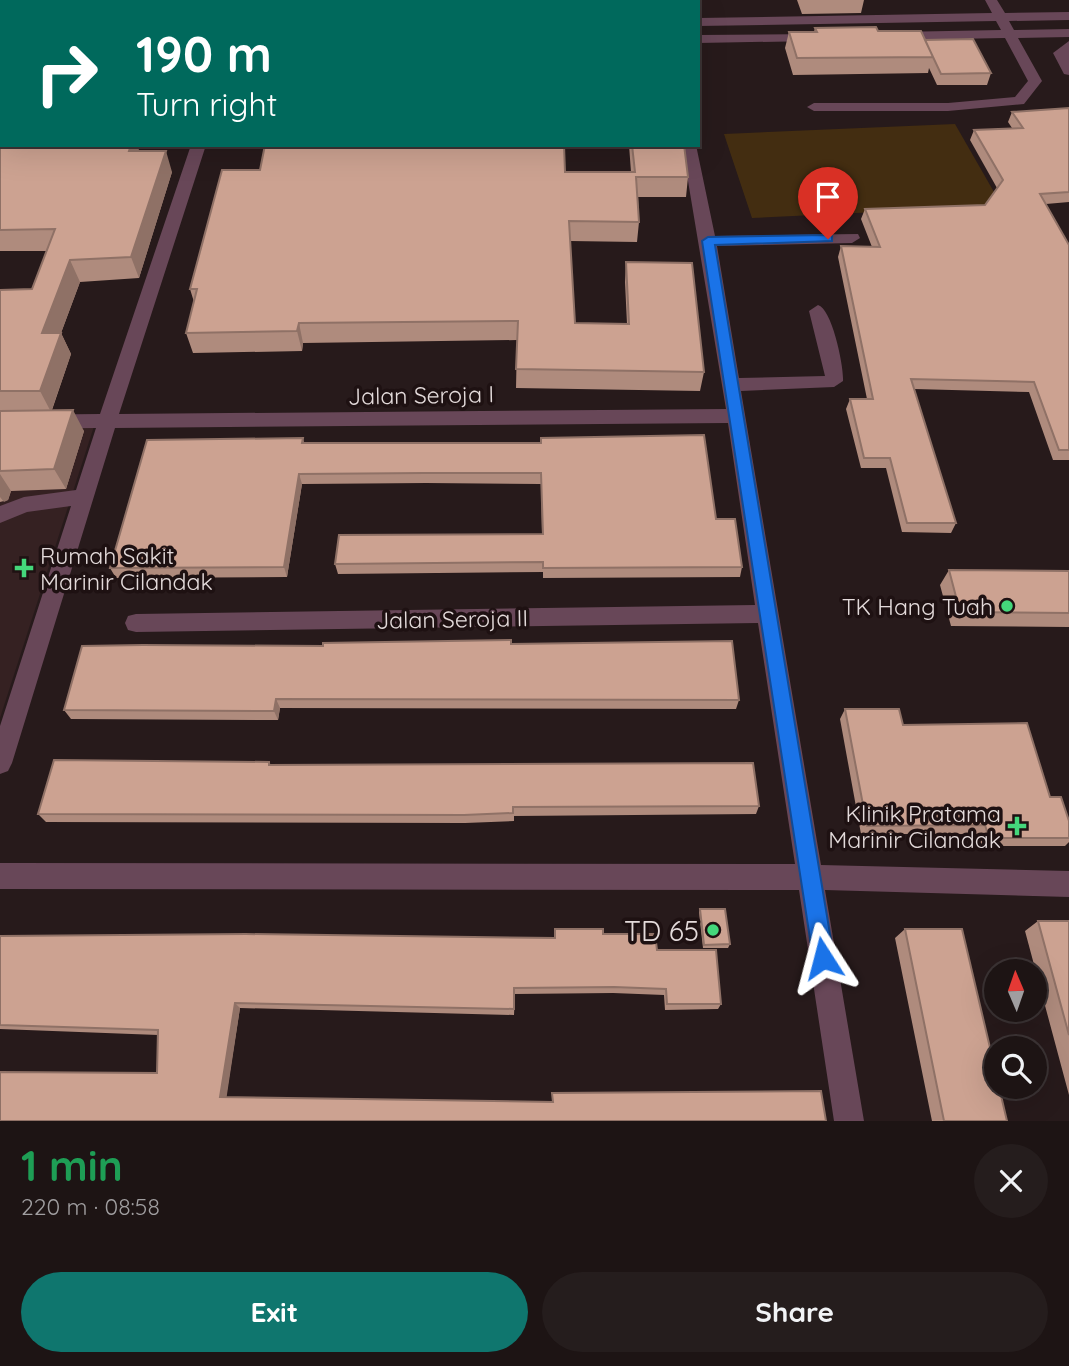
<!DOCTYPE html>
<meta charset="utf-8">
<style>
body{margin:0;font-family:Quicksand,sans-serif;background:#251d1d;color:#f1f3f6;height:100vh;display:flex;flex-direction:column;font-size:26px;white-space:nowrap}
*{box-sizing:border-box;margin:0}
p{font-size:23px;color:#a09ea0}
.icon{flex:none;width:38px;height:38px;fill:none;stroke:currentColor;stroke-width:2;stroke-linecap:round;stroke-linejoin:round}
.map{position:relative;height:1121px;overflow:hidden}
.side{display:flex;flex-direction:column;background:#1d1414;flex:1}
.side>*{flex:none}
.hud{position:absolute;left:0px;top:0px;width:700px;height:147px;box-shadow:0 7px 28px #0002,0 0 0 2px #3b3334;background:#00695c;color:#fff;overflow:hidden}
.needle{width:46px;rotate:358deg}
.fabs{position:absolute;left:984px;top:959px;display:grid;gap:14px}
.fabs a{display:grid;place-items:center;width:63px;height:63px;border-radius:50%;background:#1d1414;box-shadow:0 7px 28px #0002,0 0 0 2px #3b3334;font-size:35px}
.pin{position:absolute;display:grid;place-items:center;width:60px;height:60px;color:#fff;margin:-72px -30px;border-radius:50% 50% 50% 0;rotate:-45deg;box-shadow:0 0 7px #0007}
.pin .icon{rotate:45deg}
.me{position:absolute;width:77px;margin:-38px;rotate:351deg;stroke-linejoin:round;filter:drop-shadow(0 0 5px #0008)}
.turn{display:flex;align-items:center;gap:24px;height:147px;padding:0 21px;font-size:32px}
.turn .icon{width:91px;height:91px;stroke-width:2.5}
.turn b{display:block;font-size:49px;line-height:60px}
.round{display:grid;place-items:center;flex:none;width:74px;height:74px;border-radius:37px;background:#251d1d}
.overview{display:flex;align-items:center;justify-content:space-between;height:119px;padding:0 21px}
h1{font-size:42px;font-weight:700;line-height:52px;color:#1e9e55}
.action{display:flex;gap:14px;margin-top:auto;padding:14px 21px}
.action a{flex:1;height:80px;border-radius:42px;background:#0f766e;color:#fff;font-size:28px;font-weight:700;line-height:80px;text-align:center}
.action a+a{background:#251d1d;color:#f1f3f6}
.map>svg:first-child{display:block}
</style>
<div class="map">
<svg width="1069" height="1121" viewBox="0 0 1069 1121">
<rect width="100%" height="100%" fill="#271a1b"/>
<path fill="#352122" d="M97,417L0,718V418Z"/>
<path fill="#432d11" d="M955,124L1002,206L752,218L724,134Z"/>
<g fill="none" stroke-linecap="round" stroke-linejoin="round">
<path fill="#684758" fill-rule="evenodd" d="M34,0H46L33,2Z
M243,0H255L242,2Z
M407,0H419V2H407Z
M457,0H469V2H457Z
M579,0H591V2H579Z
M661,0H673V2H661Z
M985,0H997L1005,13L1069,12V20L1009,21L1014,30L1069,29V37L1018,38L1042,81L1024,104L948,111H814L807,107L814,103H948L1015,97L1028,81L1005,38L896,40L889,36L896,32L1001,30L996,21L698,26V18L992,13Z
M820,34V40L815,41L698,43V35Z
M1069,41V75L1064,74L1053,53Z
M0,60H2L0,71Z
M191,145H206L119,414L726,409L682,145H696L715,236L858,234L860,238L852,243L717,246L739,378L825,376L809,311L818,305C832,309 844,366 843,381L834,387L741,391L821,865L1069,871V897L825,890L864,1121H834L799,890L0,889V863L795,864L758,623L136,632L128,630L125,623L128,616L136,614L755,605L728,423L115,428L12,763L8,771L0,774V726L71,506L27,512L0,523V506L24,497L76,490L96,428L0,429V415L100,414Z"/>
</g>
<path fill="#af8b7d" d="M797,0H864L861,13L802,14Z
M815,28L878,31L925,40L991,73L987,85H937L929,68L928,73L793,75L785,48L789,32H814Z
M1069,108V202L1046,204L1069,245V460H1053L1029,392L914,389L956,523L951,533L902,532L886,468H861L846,409L850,399H867L838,257L841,246L872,247L861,219L865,209L985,205L997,188L970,140L974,130L1012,128L1008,122L1012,112Z
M0,134L137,145L139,151L172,172L139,278L80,282L61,333L71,354L52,410L84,431L66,489L11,491L8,500L0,502V290L32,289L47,251H0Z
M629,145H684L688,177L686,197H638L639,222L637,242L570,241L575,323L627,324L625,282L626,262L704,372L700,391L516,388L517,340L303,343L302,351L193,353L186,333L194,302L190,289L565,172H631Z
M303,438L304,443H541L716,519L742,567L740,577L543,578V572L338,574L335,564L542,534L541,484L426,483L302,484L287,577L116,578L110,568Z
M949,570L1069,571V627L951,626L940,585Z
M511,644L739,700L736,709L280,708L278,720L71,719L64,710L323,646Z
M845,709L903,725L1050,797L1069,821V842L1065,846H981L977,834H861L840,719Z
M269,762L271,765L759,806L756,814L514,816V821L465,823L46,822L38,814Z
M700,909L730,944L728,948H703L699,912Z
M1038,921H1069V1095L1025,931Z
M905,929L1007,1121H932L895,938Z
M603,934L657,950L721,1004L718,1009L665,1010L664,995L613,993L515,994L514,1015L240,1008L226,1097L826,1121H0L157,1073L158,1035L0,1029V936L554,938Z"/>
<path fill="#8f7166" d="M131,145H137L141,157L129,151Z
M166,151L172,172L139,278L131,257Z
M70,260L80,282L61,333L71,354L51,412L40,391L42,333Z
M299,323L303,343L302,351L297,331Z
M73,410L84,431L66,489L54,469Z
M0,474L11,491L8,500L4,502L0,497Z
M299,474L302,484L287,577L284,567Z
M276,699L280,708L278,720L274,711Z
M235,1003L240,1008L226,1101L220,1097Z"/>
<path fill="#cca291" stroke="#8f7166" stroke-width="2" d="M543,0H578L579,2H543Z
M876,27L878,31H921L933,57L797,58L789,32H817L815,28Z
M973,39L991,73L941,74L925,40Z
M1069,108V192L1040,194L1069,245V450H1059L1034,382L911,379L956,523H907L890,458H864L850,399H873L841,246L880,247L865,209L985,205L1003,180L974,130L1023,128L1012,112Z
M0,134H2V145H131L129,151H166L131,257L70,260L42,333H61L40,391H0V290L32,289L55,229L0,230Z
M265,145H564L565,172H635L632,145H684L688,177H636L639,222L569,221L575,323L629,324L626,262L692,263L704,372L516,369L518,321L299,323L297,331L186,333L197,289H190L222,170H260Z
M73,410L54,469L0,471V411Z
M704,435L716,519H735L742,567L543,568V562L335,564L339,535L543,534L541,473H424L299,474L284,567L110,568L147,440L303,438L302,443H541V438Z
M949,570L1069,571V613L960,612Z
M511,640V644L732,641L739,700L276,699L274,711L64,710L82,646L143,645L323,646V643Z
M845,709H899L903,725L1027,723L1050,797H1061L1069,821V838H989L985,825L867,826Z
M54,760L269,762V765L753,763L759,806L513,807V813L464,815L38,814Z
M700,909H725L730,944L704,945Z
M1038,921H1069V1035Z
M555,929H603V934H655L657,950H716L721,1004H667L666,989L614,987L514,988V1009L235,1003L220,1097L553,1102L552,1093L821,1091L826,1121H0V1072L157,1073L158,1030L0,1025V936L246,934L555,938Z
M905,929H962L996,1073V1087H999L1007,1121H944Z"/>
<path fill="#1a73e8" stroke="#114b97" stroke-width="2" d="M828,235L832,236V241L715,245L834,958L831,965L823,968L816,965L813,958L702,241L708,237Z"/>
<g fill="#44d77b" stroke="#1e1112" stroke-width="2.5">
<path d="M20.5 557.5h7v7h7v7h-7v7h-7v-7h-7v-7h7z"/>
<circle cx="1007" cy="606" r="7"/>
<path d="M1013.5 815.5h7v7h7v7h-7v7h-7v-7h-7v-7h7z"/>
<circle cx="713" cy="930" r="7"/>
</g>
<g text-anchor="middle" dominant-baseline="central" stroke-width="7" stroke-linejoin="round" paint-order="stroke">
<g font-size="23" fill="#e4dbdb" stroke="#1e1112">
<text transform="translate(421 395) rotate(-1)">Jalan Seroja I</text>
<text transform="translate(452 619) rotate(-1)">Jalan Seroja II</text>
</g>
<g font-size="23" fill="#e4dbdb" stroke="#1e1112" text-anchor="end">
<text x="40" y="555" text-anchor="start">Rumah Sakit<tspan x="40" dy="26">Marinir Cilandak</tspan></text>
<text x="993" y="606">TK Hang Tuah</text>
<text x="1001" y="813">Klinik Pratama<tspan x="1001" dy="26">Marinir Cilandak</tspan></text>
</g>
<g font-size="28" fill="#e4dbdb" stroke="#1e1112" text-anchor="end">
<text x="699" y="930">TD 65</text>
</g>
</g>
</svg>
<div class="fabs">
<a><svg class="needle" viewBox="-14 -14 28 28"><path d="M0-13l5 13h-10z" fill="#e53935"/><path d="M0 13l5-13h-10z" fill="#a09ea0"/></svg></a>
<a><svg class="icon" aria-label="search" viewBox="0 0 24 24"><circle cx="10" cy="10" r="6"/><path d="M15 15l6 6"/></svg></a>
</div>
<div class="pin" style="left:828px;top:239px;background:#d93025"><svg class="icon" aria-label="arrive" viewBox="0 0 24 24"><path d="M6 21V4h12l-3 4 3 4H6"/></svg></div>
<svg class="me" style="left:823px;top:958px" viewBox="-20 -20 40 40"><path d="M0-17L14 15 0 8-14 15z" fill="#1a73e8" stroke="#fff" stroke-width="4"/></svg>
<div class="hud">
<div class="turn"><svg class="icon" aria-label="right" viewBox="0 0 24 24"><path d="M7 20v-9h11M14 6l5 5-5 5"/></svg><div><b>190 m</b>Turn right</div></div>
</div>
</div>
<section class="side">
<div class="overview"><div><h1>1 min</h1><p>220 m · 08:58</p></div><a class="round"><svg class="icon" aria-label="close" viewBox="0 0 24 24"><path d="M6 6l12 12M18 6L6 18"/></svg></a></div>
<div class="action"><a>Exit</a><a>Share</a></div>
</section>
